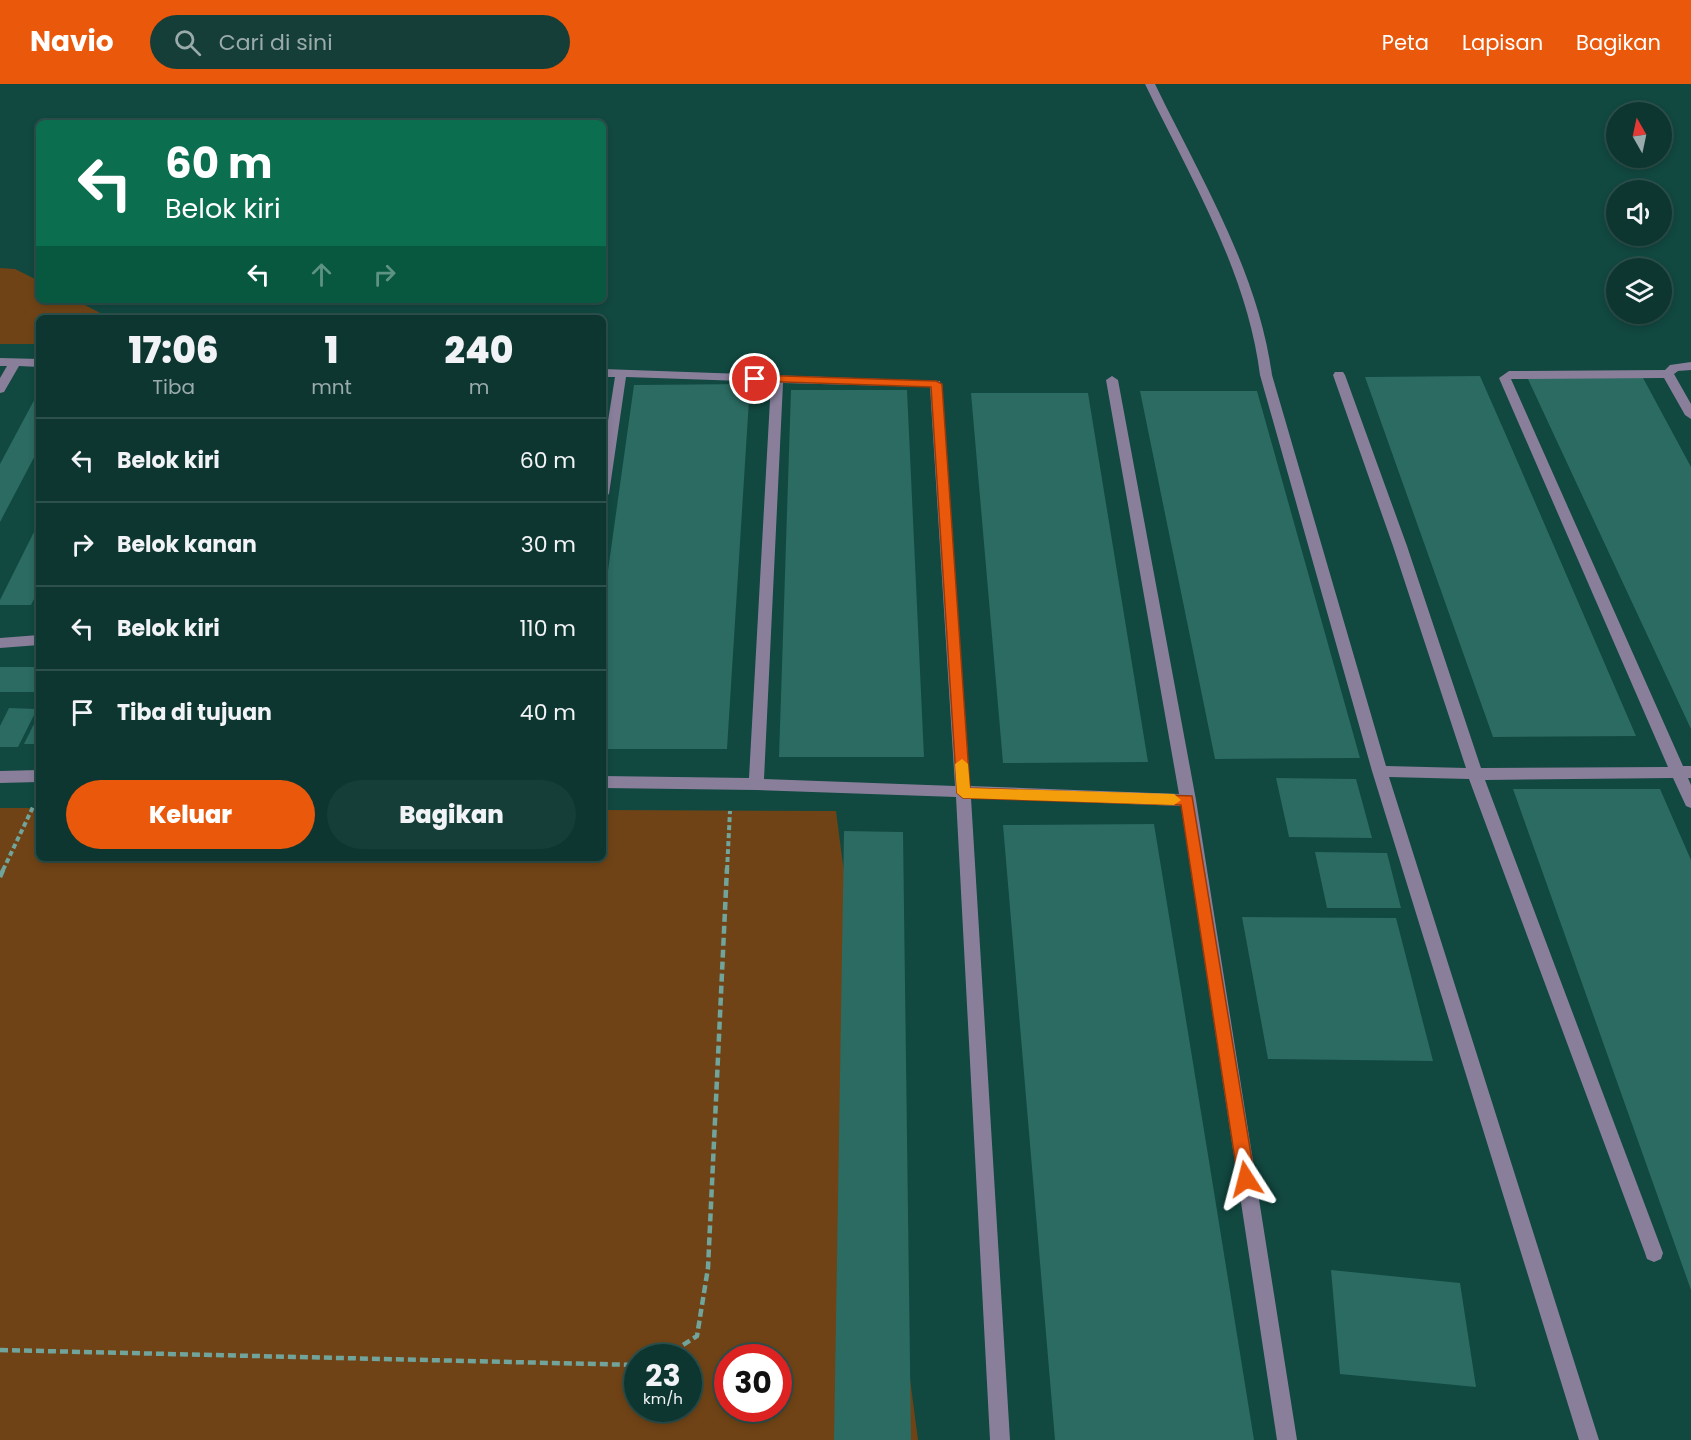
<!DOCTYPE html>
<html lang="id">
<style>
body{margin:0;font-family:Poppins,sans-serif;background:#163e38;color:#f1f3f6;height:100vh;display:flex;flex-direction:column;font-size:22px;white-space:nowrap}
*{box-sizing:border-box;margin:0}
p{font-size:20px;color:#9aabab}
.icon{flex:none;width:33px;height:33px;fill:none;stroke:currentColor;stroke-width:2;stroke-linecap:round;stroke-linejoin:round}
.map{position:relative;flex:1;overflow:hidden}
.drawer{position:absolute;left:36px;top:231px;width:570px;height:546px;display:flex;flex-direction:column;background:#0d3630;border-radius:9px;box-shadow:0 3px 9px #0003,0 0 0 2px #2d504c}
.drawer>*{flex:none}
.banner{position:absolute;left:36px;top:36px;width:570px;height:183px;border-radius:9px;box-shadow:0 3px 9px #0003,0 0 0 2px #2d504c;background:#0b6e4f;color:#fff;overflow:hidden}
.needle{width:39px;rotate:351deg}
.fabs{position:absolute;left:1606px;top:18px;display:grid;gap:12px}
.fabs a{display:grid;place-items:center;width:66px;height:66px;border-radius:50%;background:#0d3630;box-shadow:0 3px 9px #0003,0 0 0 2px #2d504c;font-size:30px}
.speed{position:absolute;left:624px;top:1260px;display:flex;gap:12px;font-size:30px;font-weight:700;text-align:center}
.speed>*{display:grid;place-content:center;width:78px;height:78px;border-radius:50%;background:#0d3630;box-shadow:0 3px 9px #0003,0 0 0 2px #2d504c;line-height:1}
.speed small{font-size:15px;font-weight:400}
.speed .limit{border:9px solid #d22;background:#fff;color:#111}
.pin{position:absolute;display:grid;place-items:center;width:51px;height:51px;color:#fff;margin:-26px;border:3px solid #fff;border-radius:50%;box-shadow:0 2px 6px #0007}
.me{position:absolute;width:66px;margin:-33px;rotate:351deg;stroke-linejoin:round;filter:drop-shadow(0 0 4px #0008)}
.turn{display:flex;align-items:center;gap:21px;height:126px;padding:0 30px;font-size:27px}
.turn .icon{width:78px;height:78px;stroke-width:2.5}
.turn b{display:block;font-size:42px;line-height:51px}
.lanes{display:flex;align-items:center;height:57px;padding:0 30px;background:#0003;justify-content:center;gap:30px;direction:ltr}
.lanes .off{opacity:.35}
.eta{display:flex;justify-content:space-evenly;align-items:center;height:102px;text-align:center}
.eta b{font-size:36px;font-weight:800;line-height:42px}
.button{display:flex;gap:12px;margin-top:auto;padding:12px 30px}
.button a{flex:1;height:69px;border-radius:36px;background:#ea580c;color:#fff;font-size:24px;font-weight:800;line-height:69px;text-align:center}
.button a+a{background:#163e38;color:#f1f3f6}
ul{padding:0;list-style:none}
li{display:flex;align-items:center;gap:18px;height:84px;padding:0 30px;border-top:2px solid #2d504c}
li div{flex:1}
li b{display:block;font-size:22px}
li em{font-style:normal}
header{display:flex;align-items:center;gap:36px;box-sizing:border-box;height:84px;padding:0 30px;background:#ea580c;color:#fff}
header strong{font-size:28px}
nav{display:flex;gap:33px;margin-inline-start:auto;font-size:21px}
.search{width:420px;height:54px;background:#163e38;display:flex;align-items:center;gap:15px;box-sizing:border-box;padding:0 21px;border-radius:33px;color:#9aabab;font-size:22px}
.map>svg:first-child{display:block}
</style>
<header>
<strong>Navio</strong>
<div class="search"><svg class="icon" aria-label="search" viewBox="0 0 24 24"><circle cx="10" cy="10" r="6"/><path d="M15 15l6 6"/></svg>Cari di sini</div>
<nav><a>Peta</a><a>Lapisan</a><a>Bagikan</a></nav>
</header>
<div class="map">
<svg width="1691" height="1356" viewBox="0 0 1691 1356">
<rect width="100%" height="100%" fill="#114840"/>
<path fill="#6f4316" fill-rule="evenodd" d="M0,184L15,185L39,197V216H75L110,234H39V260H0Z
M0,724H39V774H603V726L836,727L918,1356H0ZM638,1274H688V1324H638ZM728,1274H778V1324H728Z"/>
<path fill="#2b6b61" d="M1480,292L1509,358L1636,652L1493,653L1365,293Z
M1642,292L1691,383V645L1527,293Z
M750,300L727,665H603V522L634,301Z
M791,306H907L924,673H779Z
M39,307V364L0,438V380Z
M1140,307H1257L1360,674L1215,675Z
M971,309H1088L1148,678L1003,679Z
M39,438V505L31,521H0V516Z
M0,583H39V608H0Z
M9,624L37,625L18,663H0V642Z
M39,630V660H24Z
M1276,694L1356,695L1372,754L1289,753Z
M1513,705H1660L1691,776V1206Z
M1154,740L1209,1077L1254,1356H1055L1003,741Z
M844,747L903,748L911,1356H834Z
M1315,768L1387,769L1401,824H1327Z
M1242,833L1396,834L1433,977L1268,975Z
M1331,1186L1460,1199L1476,1303L1340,1290Z"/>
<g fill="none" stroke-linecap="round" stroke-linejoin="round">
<path stroke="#71a49b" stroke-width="4" stroke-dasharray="5 3" stroke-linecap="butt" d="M3,786L34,721
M727,786L730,727"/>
<path stroke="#71a49b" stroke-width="4.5" stroke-dasharray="8 4" stroke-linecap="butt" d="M0,793L4,784
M0,1266L638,1281
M663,1274L697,1252L708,1184L727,784"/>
<path fill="#897f9b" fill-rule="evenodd" d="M1145,0H1155C1200,93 1258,187 1272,291L1386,682L1466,684L1393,462L1333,291L1335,288H1343L1345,291L1407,462L1481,684L1668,683L1499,294L1509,287L1665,286L1670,281L1691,278V286L1678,287L1674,290L1691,320V335L1685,331L1664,294L1511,295L1683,682H1691V694H1688L1691,701V724L1686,722L1673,694L1485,696L1663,1169L1661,1175L1654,1178L1647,1175L1645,1169L1469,695L1389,693L1599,1356H1579L1372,687L1260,291C1247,187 1190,93 1145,0Z
M0,274L39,275V283L19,282L4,308L0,309V294L7,282H0Z
M603,285L940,297L970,702L1179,710L1106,296L1112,292L1118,296L1196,716L1297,1356H1277L1181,722L971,714L1010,1356H990L956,713L756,706L603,704V692L749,694L771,298L626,293L609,410L603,414V368L615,293H603ZM783,299L930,303L955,702L764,695Z
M39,551V561L0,564V554Z
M39,686V698L0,699V687Z"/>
</g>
<path fill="#ea580c" stroke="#983908" stroke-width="1.5" d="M755,291L936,297L942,300L970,704L1192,712L1255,1095L1252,1101L1246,1103L1241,1101L1238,1095L1181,721L963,714L957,709L931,303L751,297L749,295Z"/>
<path fill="#f59e0b" d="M962,675L968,680L970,704L1174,710L1181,716L1174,721L963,714L957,709L955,680Z"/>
</svg>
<div class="fabs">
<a><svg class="needle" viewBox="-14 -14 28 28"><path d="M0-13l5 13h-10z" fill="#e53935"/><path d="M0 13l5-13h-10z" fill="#9aabab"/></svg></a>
<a><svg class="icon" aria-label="sound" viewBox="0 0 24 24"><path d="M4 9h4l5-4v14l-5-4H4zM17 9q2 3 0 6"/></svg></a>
<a><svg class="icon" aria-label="layers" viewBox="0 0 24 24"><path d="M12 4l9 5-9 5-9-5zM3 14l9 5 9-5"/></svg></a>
</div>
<div class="speed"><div>23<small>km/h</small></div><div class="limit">30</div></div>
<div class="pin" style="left:755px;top:295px;background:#d93025"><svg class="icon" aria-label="arrive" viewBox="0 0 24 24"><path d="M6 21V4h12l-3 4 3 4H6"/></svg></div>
<svg class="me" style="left:1246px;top:1095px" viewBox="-20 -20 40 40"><path d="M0-17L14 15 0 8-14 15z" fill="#ea580c" stroke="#fff" stroke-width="4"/></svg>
<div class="banner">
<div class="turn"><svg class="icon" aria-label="left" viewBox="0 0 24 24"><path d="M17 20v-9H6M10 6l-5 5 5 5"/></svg><div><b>60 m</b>Belok kiri</div></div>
<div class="lanes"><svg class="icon" aria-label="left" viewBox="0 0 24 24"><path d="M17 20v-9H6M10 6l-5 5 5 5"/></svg><svg class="icon off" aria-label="ahead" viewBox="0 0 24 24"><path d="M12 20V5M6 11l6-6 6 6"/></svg><svg class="icon off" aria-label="right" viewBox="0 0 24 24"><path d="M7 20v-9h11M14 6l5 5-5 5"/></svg></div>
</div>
<section class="drawer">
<div class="eta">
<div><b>17:06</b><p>Tiba</p></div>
<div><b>1</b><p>mnt</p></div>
<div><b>240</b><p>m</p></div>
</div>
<ul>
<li><svg class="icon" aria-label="left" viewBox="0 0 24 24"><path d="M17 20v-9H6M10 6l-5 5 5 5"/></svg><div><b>Belok kiri</b></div><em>60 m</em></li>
<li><svg class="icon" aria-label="right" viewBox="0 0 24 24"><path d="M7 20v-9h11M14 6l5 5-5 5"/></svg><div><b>Belok kanan</b></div><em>30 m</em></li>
<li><svg class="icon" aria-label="left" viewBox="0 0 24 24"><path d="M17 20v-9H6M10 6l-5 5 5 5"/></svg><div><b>Belok kiri</b></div><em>110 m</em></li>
<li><svg class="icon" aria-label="arrive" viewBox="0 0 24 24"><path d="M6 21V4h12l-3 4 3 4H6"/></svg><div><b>Tiba di tujuan</b></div><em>40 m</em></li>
</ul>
<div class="button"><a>Keluar</a><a>Bagikan</a></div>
</section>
</div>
